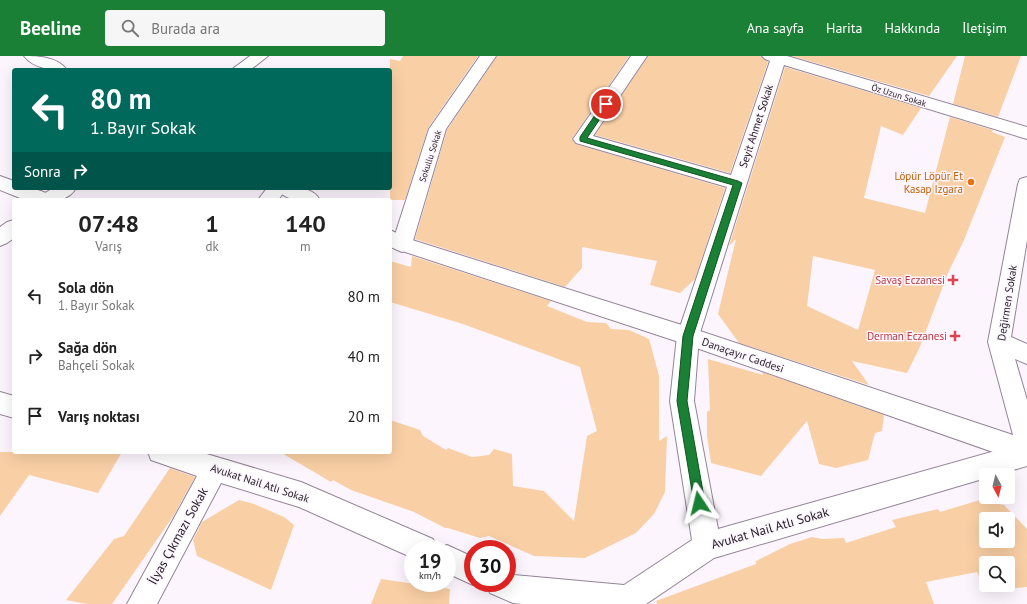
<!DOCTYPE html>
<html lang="tr">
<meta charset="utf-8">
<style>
body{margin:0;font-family:"PT Sans",sans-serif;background:#f6f6f6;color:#222;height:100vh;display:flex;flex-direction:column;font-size:15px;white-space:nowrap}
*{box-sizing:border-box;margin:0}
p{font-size:13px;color:#767676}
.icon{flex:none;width:22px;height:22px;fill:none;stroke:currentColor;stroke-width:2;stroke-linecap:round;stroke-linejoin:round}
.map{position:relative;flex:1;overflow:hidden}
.drawer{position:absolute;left:12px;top:142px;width:380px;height:256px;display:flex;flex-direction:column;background:#fff;border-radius:4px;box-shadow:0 4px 16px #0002}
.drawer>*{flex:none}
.guide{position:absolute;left:12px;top:12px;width:380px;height:122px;border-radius:4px;box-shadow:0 4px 16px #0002;background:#00695c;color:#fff;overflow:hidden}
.needle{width:26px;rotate:173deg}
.buttons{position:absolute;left:979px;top:412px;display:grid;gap:8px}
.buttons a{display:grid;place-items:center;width:36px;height:36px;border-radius:4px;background:#fff;box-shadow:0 4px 16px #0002;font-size:20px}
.speed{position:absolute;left:404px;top:484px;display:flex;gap:8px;font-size:20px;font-weight:700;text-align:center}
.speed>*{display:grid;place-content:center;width:52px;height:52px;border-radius:50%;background:#fff;box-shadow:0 4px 16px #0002;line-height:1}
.speed small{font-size:10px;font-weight:400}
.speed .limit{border:6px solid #d22;background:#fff;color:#111}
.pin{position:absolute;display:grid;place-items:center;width:34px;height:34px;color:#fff;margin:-17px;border:2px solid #fff;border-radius:50%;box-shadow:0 1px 4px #0007}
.me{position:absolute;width:44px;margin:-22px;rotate:350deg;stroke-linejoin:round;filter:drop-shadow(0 0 3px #0008)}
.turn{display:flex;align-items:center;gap:14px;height:84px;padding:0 12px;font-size:18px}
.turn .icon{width:52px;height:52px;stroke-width:2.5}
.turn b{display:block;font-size:28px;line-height:34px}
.then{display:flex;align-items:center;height:38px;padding:0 12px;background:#0003;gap:8px;font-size:15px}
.eta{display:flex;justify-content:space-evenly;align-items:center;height:68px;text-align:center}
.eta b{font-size:24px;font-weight:600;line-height:28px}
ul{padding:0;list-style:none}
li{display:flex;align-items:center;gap:12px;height:60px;padding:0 12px}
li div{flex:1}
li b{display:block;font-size:15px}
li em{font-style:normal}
header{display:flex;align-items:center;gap:24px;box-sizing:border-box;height:56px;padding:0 20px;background:#1a8035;color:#fff}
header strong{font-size:19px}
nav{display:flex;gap:22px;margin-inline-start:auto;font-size:14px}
.search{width:280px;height:36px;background:#f6f6f6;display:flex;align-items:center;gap:10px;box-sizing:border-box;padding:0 14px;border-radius:4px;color:#767676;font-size:15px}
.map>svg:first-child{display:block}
</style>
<header>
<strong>Beeline</strong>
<div class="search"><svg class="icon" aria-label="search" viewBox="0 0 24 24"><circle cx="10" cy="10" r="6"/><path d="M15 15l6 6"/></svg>Burada ara</div>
<nav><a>Ana sayfa</a><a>Harita</a><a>Hakkında</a><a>İletişim</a></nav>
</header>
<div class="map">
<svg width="1027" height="548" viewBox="0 0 1027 548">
<rect width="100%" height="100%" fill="#fcf5fd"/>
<path fill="#f9cfa5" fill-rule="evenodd" d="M403,0H478L428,72L405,144H390V3L400,5Z
M497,0H629L572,83L576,88L725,132L695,223L680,237L650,229L657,205L582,191V212L565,231L415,183L447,74Z
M648,0H760L768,6L730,117L595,79Z
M792,0H957L929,40Z
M965,0H1021L998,61L953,48Z
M785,11L921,52L903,79L881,70L864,142L925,157L950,61L993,74L992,76L1005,81L964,184L948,217L919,293L907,317L852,305L869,329L739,287L718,258L736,183L729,190ZM813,200L875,214L858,274L807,250Z
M412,200L551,245L547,250L587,266L606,267L611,273L629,274L649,283L659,320V385L667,380L665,436L654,458L636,477L585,502L534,500L489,480L480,482L448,472H445L414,456L351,434L333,424L331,426L280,396H390V364L420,374L423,380L446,394L448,392L472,401L489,399L494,393L512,398L513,430L544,435L574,465L587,380L597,375L580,311L463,268L390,246V205L411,211Z
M708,303L763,319L762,316L884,359L882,375L875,377L868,404L836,412L819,408L807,365L761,420L711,407L707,380V356L710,354Z
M0,396H122L98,437L29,419L0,460Z
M170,412L195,421L174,459L112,548H87L66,544L114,483L124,480Z
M239,444L254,448L284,461L294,469L271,534L197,500L193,484L202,466Z
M980,444L1004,449L1027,473V531L986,535L977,516L926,526L934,548H657L656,545L756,508V505L790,488L812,481L822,483L844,482L846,487L896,471L892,464L938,453L940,456ZM986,463H1008V485H986ZM986,507H1008V529H986Z
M381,523L450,533L449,548H371Z"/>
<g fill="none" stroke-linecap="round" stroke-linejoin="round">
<defs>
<path id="minor" d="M480,0H496L446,73L412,188L409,193L402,196L395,193L392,188L429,73Z
M631,0H647L593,80L731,119L770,5L765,3L762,0H787L1027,71V83L784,9L699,280L694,345L718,473L1027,386V410L996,419H986V422L714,502L646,548H522L513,547L490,537L486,527H507V516L514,519L624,529L692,484L670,345L677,280L727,131L576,87L573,83L576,79Z
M0,120L14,125V132C27,132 46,132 53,144H25L0,134Z
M267,132H287L278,144H258Z
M0,336L14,340V362L0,358Z
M148,396H200L301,426L433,483L437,493H413V502L299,451L221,427L157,548H127L197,420L151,404Z
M447,489L473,501V527H478L473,529L447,517V493H438Z"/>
<path id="tertiary" d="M24,0C39,0 58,1 67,14C52,14 34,13 24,0Z
M250,0H268L250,14H231Z
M1027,121V184L1011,281L1027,288V308L1015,303L1027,344V408L688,289L390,191V174L409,183L688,271L1013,379L988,286L1018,128L1020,123Z
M53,132H76C68,146 54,144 40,144L42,139Z
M277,132C291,132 312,129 320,144C306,144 285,147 277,132Z
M14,164V182L7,187L0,190V171L7,166Z"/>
</defs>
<use href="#minor" stroke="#938497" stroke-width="2"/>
<use href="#tertiary" stroke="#938497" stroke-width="2"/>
<use href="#minor" fill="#fff" fill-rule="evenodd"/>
<use href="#tertiary" fill="#fff" fill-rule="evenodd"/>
</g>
<path fill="#1a8035" stroke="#115322" d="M604,46L610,48L587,82L738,125L742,127L693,280L687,345L705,447L703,451L699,452L695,451L694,447L677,345L683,280L733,129L580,85V81Z"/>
<circle fill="#e8710a" stroke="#fcf5fd" stroke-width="1.5" cx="971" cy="126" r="4"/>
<g fill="#e0444e" stroke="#fcf5fd" stroke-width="1.5">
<path d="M951 218h4v4h4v4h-4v4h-4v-4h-4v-4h4z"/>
<path d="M953 274h4v4h4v4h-4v4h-4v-4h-4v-4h4z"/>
</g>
<g text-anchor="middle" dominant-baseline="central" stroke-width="3" stroke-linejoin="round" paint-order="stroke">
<g font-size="9" fill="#231d24" stroke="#fcf5fd">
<text transform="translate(899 39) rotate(17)">Öz Uzun Sokak</text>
<text transform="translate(430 100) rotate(-72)">Sokullu Sokak</text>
</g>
<g font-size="11" fill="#231d24" stroke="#fcf5fd">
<text transform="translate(756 70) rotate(-72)">Seyit Ahmet Sokak</text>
<text transform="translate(1007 247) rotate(-81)">Değirmen Sokak</text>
<text transform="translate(743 299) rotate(19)">Danaçayır Caddesi</text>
<text transform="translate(260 427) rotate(18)">Avukat Nail Atlı Sokak</text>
</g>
<g font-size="11" fill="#c56008" stroke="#fcf5fd" text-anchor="end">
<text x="963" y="120">Löpür Löpür Et<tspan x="963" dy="13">Kasap Izgara</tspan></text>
</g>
<g font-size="11" fill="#be3a42" stroke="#fcf5fd" text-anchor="end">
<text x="945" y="224">Savaş Eczanesi</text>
<text x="947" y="280">Derman Eczanesi</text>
</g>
<g font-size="13" fill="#231d24" stroke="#fcf5fd">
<text transform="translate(770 472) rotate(-16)">Avukat Nail Atlı Sokak</text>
<text transform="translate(178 480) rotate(-61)">İlyas Çıkmazı Sokak</text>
</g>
</g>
</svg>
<div class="buttons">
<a><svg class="needle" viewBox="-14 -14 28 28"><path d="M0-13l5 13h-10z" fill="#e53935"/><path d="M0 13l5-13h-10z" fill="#767676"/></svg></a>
<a><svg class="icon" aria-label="sound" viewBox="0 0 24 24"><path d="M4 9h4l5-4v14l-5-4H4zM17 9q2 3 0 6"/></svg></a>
<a><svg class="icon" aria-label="search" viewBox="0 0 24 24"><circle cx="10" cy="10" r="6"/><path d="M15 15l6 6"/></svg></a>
</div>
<div class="speed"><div>19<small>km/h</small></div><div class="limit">30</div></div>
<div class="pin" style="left:606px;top:48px;background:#d93025"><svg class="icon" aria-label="arrive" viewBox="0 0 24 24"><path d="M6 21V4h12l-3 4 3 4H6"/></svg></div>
<svg class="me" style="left:699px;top:447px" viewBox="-20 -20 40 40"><path d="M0-17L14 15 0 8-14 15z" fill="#1a8035" stroke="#fff" stroke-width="4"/></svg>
<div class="guide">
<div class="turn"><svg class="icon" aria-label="left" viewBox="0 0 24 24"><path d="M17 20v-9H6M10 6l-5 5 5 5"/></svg><div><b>80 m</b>1. Bayır Sokak</div></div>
<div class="then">Sonra<svg class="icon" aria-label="right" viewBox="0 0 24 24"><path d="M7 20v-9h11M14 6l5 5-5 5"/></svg></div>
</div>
<section class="drawer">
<div class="eta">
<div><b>07:48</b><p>Varış</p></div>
<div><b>1</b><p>dk</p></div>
<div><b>140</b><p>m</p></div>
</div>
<ul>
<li><svg class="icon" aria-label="left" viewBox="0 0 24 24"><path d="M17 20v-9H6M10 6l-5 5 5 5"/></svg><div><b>Sola dön</b><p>1. Bayır Sokak</p></div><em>80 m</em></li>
<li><svg class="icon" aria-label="right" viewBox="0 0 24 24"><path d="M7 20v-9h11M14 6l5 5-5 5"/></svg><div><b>Sağa dön</b><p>Bahçeli Sokak</p></div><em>40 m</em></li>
<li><svg class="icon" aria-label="arrive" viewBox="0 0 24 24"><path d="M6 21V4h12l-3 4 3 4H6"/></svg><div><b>Varış noktası</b></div><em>20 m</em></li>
</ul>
</section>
</div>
